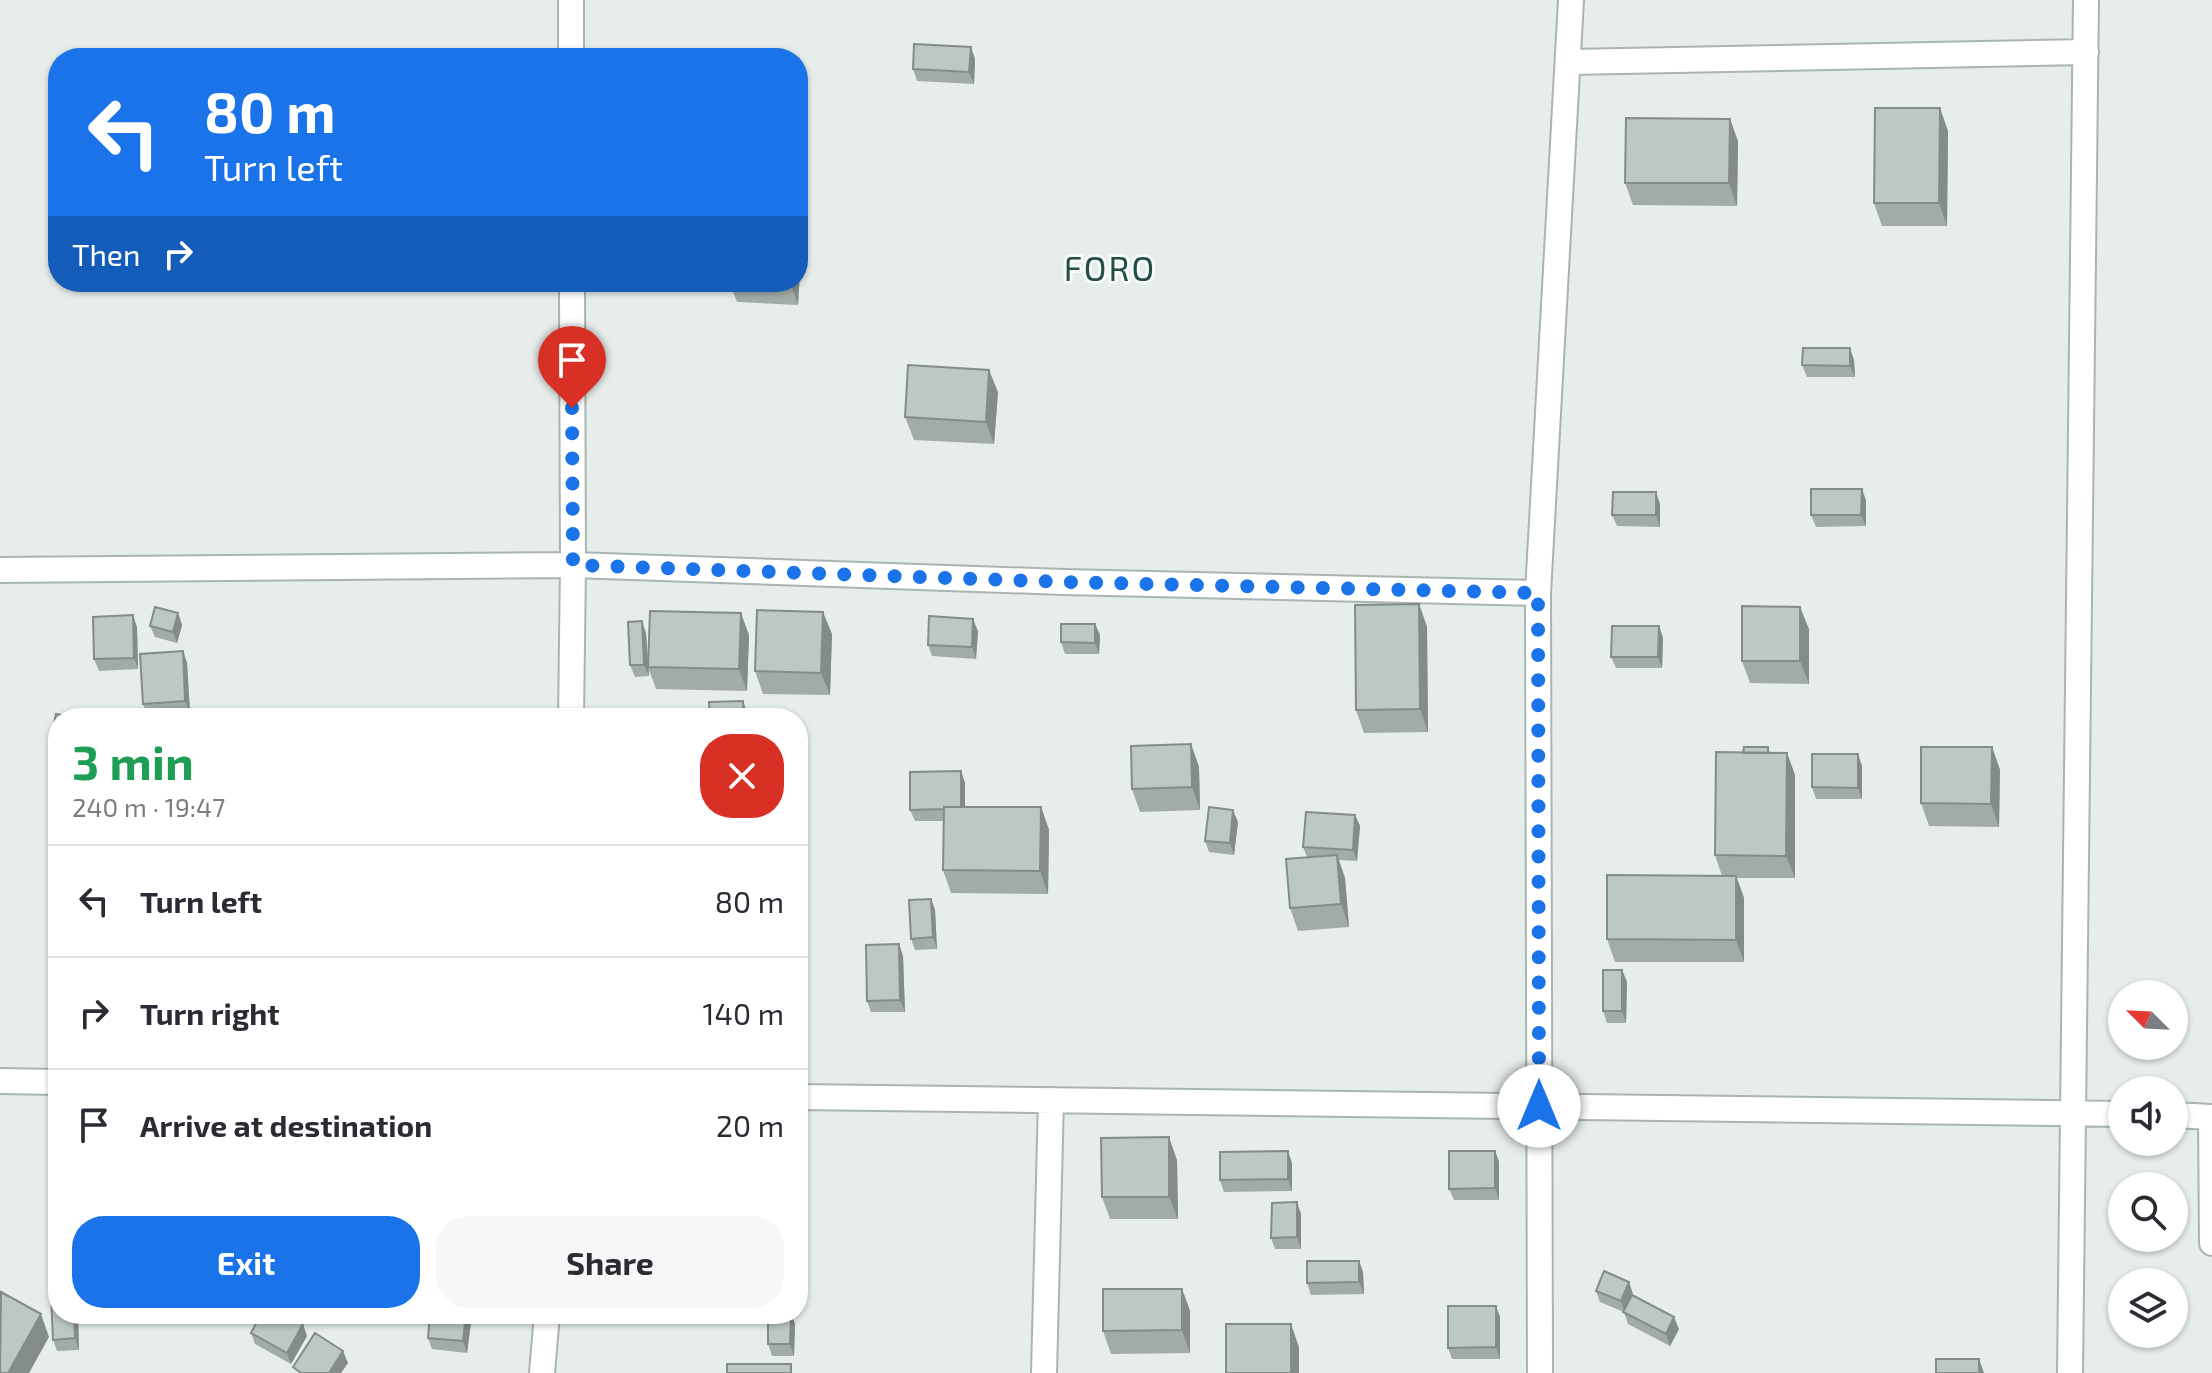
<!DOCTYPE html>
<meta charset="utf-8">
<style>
body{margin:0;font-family:"Exo 2",sans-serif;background:#f7f7f7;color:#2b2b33;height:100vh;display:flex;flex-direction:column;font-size:30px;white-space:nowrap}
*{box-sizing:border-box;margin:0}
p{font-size:26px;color:#7c7c81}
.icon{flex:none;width:44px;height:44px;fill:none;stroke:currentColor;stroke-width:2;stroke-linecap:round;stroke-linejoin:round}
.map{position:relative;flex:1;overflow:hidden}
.details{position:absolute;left:48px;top:708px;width:760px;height:616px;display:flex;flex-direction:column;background:#fff;border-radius:32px;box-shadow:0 2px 6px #0004}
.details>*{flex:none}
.top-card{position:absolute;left:48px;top:48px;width:760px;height:244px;border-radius:32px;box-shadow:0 2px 6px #0004;background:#1a73e8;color:#fff;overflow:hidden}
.needle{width:52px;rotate:294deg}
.buttons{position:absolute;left:2108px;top:980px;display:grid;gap:16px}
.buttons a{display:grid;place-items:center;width:80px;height:80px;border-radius:50%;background:#fff;box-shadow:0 2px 6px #0004;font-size:40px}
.pin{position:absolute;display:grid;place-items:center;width:68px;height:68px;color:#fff;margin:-82px -34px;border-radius:50% 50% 50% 0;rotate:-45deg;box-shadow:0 0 8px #0007}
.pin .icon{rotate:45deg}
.me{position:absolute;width:88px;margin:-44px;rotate:0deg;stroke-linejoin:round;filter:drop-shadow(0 0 6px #0008)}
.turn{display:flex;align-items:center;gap:28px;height:168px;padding:0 24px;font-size:36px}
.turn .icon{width:104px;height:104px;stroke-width:2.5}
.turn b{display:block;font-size:56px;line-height:68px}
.then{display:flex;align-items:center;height:76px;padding:0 24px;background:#0003;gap:16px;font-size:30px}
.round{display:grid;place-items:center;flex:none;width:84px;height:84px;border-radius:32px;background:#f7f7f7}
.overview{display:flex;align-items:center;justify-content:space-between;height:136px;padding:0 24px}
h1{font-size:48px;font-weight:700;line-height:60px;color:#1e9e55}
.action{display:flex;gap:16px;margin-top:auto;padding:16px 24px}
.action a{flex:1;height:92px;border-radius:32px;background:#1a73e8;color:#fff;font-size:32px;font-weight:700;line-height:92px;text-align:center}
.action a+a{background:#f7f7f7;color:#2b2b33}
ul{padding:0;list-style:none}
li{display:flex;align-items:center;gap:24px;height:112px;padding:0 24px;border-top:2px solid #e1e1e2}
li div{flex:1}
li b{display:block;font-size:30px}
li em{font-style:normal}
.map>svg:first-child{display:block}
</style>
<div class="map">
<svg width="2212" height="1373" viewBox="0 0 2212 1373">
<rect width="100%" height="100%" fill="#e6edeb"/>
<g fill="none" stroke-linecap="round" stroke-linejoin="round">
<defs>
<path id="minor" d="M571,0V58
M1569,62L2086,52
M0,570L573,565L1064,582L1538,593
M571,718L573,565L572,282
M0,1081L58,1082
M798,1097L2122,1114
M2174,1115L2211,1117L2212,1243
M542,1373L547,1314
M1044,1373L1051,1100
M1540,1373L1538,593L1571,0
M2070,1373L2086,0"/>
</defs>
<use href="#minor" stroke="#a9b5b2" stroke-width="28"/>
<use href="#minor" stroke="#fff" stroke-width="24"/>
</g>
<path fill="#a1aca9" d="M975,59L974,84L917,81L913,69Z
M1948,131L1947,226H1882L1874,203Z
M1738,141L1737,206L1633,205L1625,183Z
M802,238L798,305L737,302L729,282H798Z
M1854,360L1855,377H1807L1802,365Z
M998,392L994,444L914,440L905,417Z
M1866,500V526L1816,527L1811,515Z
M1660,504V527L1617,526L1612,515Z
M1419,604L1427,627L1428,732L1364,733L1356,710Z
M178,613L182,625L177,643L155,637L150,626Z
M1095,624L1100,635L1099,654H1065L1061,642Z
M1659,626L1663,638L1662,668H1616L1611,657Z
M137,627L138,669L99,671L94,659Z
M1809,629V684L1750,683L1742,661Z
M978,631L976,659L932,656L928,645Z
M646,633L649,676L635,677L630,665Z
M832,634L830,695L763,694L755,671Z
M749,635L747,691L656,689L648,667Z
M183,651L187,663L190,713L147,716L143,704Z
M58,718V754L55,753L51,741Z
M1191,744L1199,767L1200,810L1140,812L1132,789Z
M1768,747L1770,753H1787L1795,775V878H1737L1744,898V962H1615L1607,939L1722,876L1715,855L1743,753Z
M1992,747L2000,770L1999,827L1929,826L1921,803Z
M1862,766V799H1816L1812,787Z
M961,771L965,783V807H1041L1049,830L1048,894L951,893L943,870L944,821H915L910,810Z
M1355,815L1360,826L1357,861L1339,860L1345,878L1349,927L1298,931L1290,908L1307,857L1303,847Z
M1238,822L1234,855L1209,852L1205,841Z
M931,899L935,910L937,949L915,950L911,939Z
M899,944L903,956L905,1012H871L867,1001Z
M1622,970L1627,982L1626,1023H1607L1603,1011Z
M1495,1151L1499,1162V1200H1454L1449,1189Z
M1177,1160L1178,1219H1110L1102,1197Z
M1292,1163V1191L1224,1192L1220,1180Z
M1301,1214V1249H1275L1271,1238Z
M1359,1261L1363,1272L1364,1294L1311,1295L1307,1283Z
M1629,1282L1632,1295L1679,1329L1670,1346L1628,1324L1624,1312L1600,1302L1596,1291Z
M1182,1289L1190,1311V1353L1111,1354L1103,1331Z
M58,1314H78L79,1350L57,1351L53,1340Z
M430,1314H472L467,1353L432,1349L428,1338Z
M768,1314H791L795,1324L794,1356H772L768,1344Z
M1500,1317V1359H1452L1448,1348Z
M251,1333L307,1336L291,1364L255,1344Z"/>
<path fill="#838c89" d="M971,47L975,59L974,84L969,72Z
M1940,108L1948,131L1947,226L1939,203Z
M1730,119L1738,141L1737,206L1729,183Z
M798,226L802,238L798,305L790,282H798Z
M1850,348L1854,360L1855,377L1850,366Z
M989,370L998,392L994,444L986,422Z
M1862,489L1866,500V526L1861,515Z
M1656,492L1660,504V527L1656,515Z
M1419,604L1427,627L1428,732L1420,709Z
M1800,607L1809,629V684L1800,661Z
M823,612L832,634L830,695L821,673Z
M178,613L182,625L177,643L173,632Z
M741,613L749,635L747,691L739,669Z
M133,615L137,627L138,669L134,658Z
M973,619L978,631L976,659L972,647Z
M642,621L646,633L649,676L644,665Z
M1095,624L1100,635L1099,654L1095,643Z
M1659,626L1663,638L1662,668L1658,657Z
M183,651L187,663L190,713L185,701Z
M743,701L749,718H744Z
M1191,744L1199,767L1200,810L1192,787Z
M1992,747L2000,770L1999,827L1991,804Z
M1787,753L1795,775V878L1786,856Z
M1858,754L1862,766V799L1858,788Z
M961,771L965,783V820L961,809Z
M1041,807L1049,830L1048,894L1040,871Z
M1233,810L1238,822L1234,855L1230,843Z
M1355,815L1360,826L1357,861L1353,850Z
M1337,855L1345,878L1349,927L1341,904Z
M1736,876L1744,898V962L1736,940Z
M931,899L935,910L937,949L933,937Z
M899,944L903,956L905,1012L900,1000Z
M1622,970L1627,982L1626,1023L1622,1011Z
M1169,1137L1177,1160L1178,1219L1169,1197Z
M1288,1151L1292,1163V1191L1288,1179Z
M1495,1151L1499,1162V1200L1495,1188Z
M1297,1202L1301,1214V1249L1297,1237Z
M1359,1261L1363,1272L1364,1294L1359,1282Z
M1629,1282L1633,1294L1625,1313L1621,1301Z
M1182,1289L1190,1311V1353L1182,1330Z
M1496,1306L1500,1317V1359L1496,1347Z
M41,1314L49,1337L29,1373H8Z
M74,1314H78L79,1350L75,1338Z
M466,1314H472L467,1353L463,1341Z
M791,1314L795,1324L794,1356L790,1344Z
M1674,1317L1679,1329L1670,1346L1666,1334Z
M303,1324L307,1336L291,1364L287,1353Z
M1291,1324L1299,1347V1373H1291Z
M343,1351L348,1363L341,1373H329Z
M1979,1359L1984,1373H1979Z"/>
<path fill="#bbc8c4" stroke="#838c89" stroke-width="2" d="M914,44L971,47L969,72L913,69Z
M1875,108H1940L1939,203H1874Z
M1626,118L1730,119L1729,183H1625Z
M1803,348H1850V366L1802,365Z
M908,365L989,370L986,422L905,417Z
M1811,489H1862L1861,515H1811Z
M1613,492H1656V515H1612Z
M1419,604L1420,709L1356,710L1355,605Z
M1742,606L1800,607V661H1742Z
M155,607L178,613L173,632L150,626Z
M757,610L823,612L821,673L755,671Z
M650,611L741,613L739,669L648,667Z
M133,615L134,658L94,659L93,617Z
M929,616L973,619L972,647L928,645Z
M642,621L644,665H630L628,622Z
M1061,624H1095V643L1061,642Z
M1612,626H1659L1658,657H1611Z
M183,651L185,701L143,704L140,654Z
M743,701L744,718H710L709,702Z
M56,714L79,718H58V743L51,741Z
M1191,744L1192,787L1132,789L1131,746Z
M1744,747H1768V753H1743Z
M1921,747H1992L1991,804L1921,803Z
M1716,752L1787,753L1786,856L1715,855Z
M1812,754H1858V788L1812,787Z
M961,771V807H944V809L910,810V772Z
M944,807H1041L1040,871L943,870Z
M1209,807L1233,810L1230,843L1205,841Z
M1306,812L1355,815L1353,850L1303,847Z
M1337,855L1341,904L1290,908L1286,859Z
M1607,875L1736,876V940L1607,939Z
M931,899L933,937L911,939L909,900Z
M899,944L900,1000L867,1001L866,945Z
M1603,970H1622V1011H1603Z
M1169,1137V1197H1102L1101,1138Z
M1288,1151V1179L1220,1180V1152Z
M1449,1151H1495V1188L1449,1189Z
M1297,1202V1237L1271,1238L1272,1203Z
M1307,1261H1359V1282L1307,1283Z
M1604,1271L1629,1282L1621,1301L1596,1291Z
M1103,1289H1182V1330L1103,1331Z
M1,1292L41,1314L8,1373H0Z
M58,1294V1314H74L75,1338L53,1340L51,1295Z
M1632,1295L1674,1317L1666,1334L1623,1312Z
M1448,1306H1496V1347L1448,1348Z
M261,1314H284L303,1324L287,1353L251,1333Z
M430,1314H466L463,1341L428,1338Z
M768,1314H791L790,1344H768Z
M1226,1324H1291V1373H1226Z
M315,1333L343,1351L329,1373H301L293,1367Z
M1936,1359H1979V1373H1936Z
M727,1364H791V1373H727Z"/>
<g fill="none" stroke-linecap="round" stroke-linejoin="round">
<path stroke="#1a73e8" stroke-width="14" stroke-dasharray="0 25.2" d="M572,408L573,565L1064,582L1538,593L1539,1106"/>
</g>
<g text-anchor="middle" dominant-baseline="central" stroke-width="6" stroke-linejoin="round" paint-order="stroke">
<g font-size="34" letter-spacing="2" fill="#244e47" stroke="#f6faf8">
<text x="1110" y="267">FORO</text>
</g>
</g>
</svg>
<div class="buttons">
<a><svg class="needle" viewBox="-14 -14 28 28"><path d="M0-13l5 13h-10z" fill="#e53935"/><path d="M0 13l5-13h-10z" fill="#7c7c81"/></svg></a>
<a><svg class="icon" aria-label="sound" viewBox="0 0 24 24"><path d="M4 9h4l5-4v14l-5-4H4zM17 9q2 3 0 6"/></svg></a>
<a><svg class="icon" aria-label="search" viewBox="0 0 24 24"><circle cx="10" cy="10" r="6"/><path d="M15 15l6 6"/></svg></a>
<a><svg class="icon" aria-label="layers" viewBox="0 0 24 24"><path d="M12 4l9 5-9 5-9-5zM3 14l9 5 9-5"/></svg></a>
</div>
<div class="pin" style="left:572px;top:408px;background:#d93025"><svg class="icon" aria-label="arrive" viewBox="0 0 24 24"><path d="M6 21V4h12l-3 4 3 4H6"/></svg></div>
<svg class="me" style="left:1539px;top:1106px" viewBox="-20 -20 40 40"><circle r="19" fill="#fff"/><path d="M0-13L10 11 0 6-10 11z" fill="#1a73e8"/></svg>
<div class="top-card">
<div class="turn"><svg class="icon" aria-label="left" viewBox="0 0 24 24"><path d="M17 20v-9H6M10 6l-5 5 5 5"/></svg><div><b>80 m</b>Turn left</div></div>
<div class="then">Then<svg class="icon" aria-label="right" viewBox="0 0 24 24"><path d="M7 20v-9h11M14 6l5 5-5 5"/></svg></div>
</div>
<section class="details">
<div class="overview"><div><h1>3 min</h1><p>240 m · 19:47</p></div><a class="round" style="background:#d93025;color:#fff"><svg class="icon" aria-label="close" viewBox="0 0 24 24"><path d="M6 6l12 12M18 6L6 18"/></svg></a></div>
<ul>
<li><svg class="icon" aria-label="left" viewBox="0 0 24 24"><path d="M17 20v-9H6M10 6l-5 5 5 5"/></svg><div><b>Turn left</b></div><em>80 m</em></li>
<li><svg class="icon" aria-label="right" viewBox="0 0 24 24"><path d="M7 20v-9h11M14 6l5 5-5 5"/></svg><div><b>Turn right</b></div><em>140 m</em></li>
<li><svg class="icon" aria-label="arrive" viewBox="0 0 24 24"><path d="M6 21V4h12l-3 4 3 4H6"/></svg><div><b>Arrive at destination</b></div><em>20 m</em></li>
</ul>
<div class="action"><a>Exit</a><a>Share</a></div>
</section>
</div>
